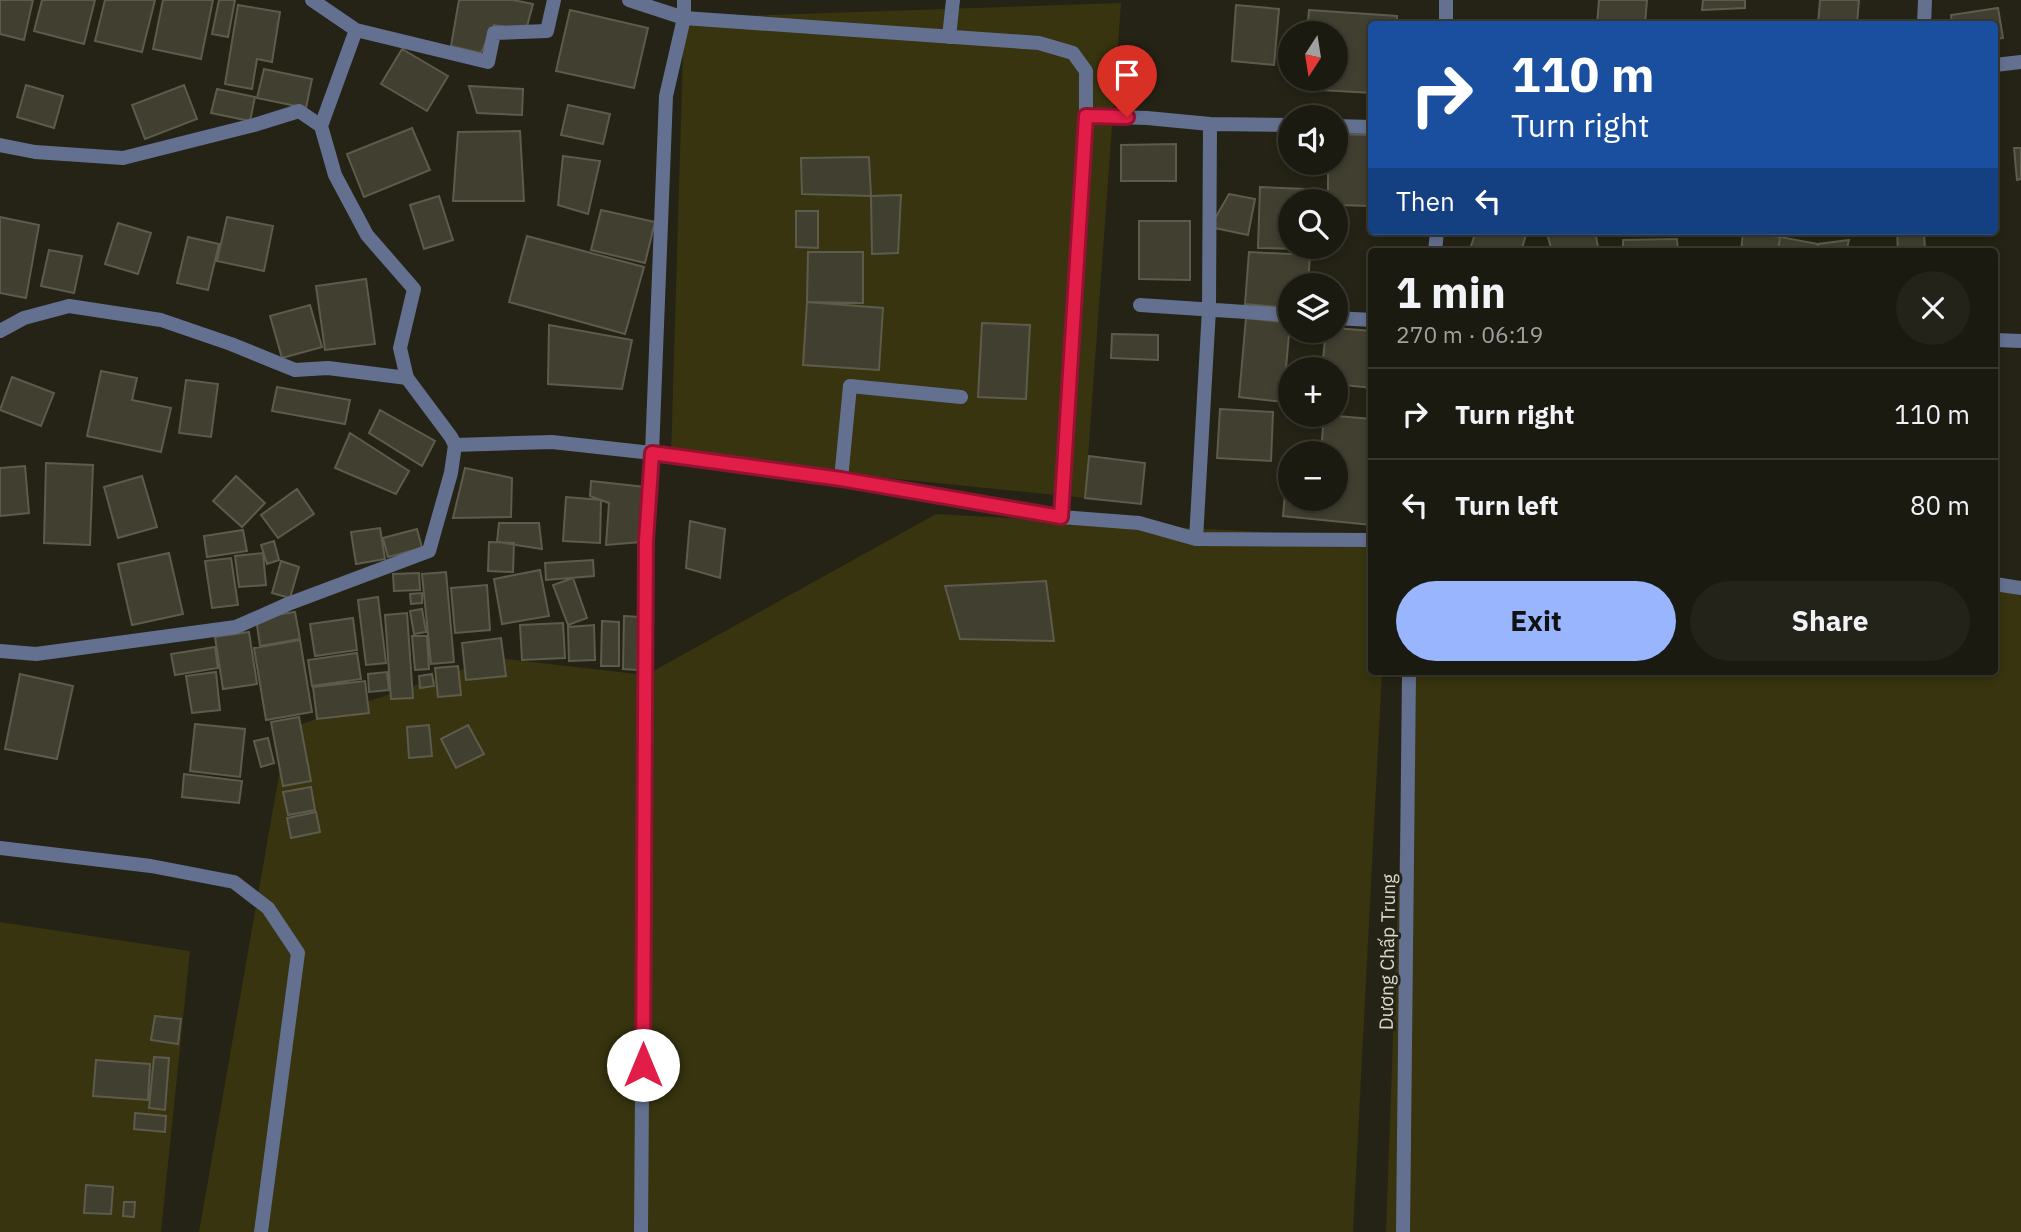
<!DOCTYPE html>
<meta charset="utf-8">
<style>
body{margin:0;font-family:"IBM Plex Sans",sans-serif;background:#242319;color:#f1f3f6;height:100vh;display:flex;flex-direction:column;font-size:26px;white-space:nowrap}
*{box-sizing:border-box;margin:0}
p{font-size:23px;color:#a0a19f}
.icon{flex:none;width:38px;height:38px;fill:none;stroke:currentColor;stroke-width:2;stroke-linecap:round;stroke-linejoin:round}
.map{position:relative;flex:1;overflow:hidden}
.drawer{position:absolute;left:1368px;top:248px;width:630px;height:427px;display:flex;flex-direction:column;background:#1b1a10;border-radius:7px;box-shadow:0 4px 10px #0003,0 0 0 2px #393830}
.drawer>*{flex:none}
.hud{position:absolute;left:1368px;top:21px;width:630px;height:214px;border-radius:7px;box-shadow:0 4px 10px #0003,0 0 0 2px #393830;background:#1a4fa0;color:#fff;overflow:hidden}
.needle{width:46px;rotate:192deg}
.buttons{position:absolute;left:1278px;top:21px;display:grid;gap:14px}
.buttons a{display:grid;place-items:center;width:70px;height:70px;border-radius:50%;background:#1b1a10;box-shadow:0 4px 10px #0003,0 0 0 2px #393830;font-size:35px}
.pin{position:absolute;display:grid;place-items:center;width:60px;height:60px;color:#fff;margin:-72px -30px;border-radius:50% 50% 50% 0;rotate:-45deg;box-shadow:0 0 7px #0007}
.pin .icon{rotate:45deg}
.me{position:absolute;width:77px;margin:-38px;rotate:0deg;stroke-linejoin:round;filter:drop-shadow(0 0 5px #0008)}
.turn{display:flex;align-items:center;gap:24px;height:147px;padding:0 28px;font-size:32px}
.turn .icon{width:91px;height:91px;stroke-width:2.5}
.turn b{display:block;font-size:49px;line-height:60px}
.then{display:flex;align-items:center;height:66px;padding:0 28px;background:#0003;gap:14px;font-size:26px}
.round{display:grid;place-items:center;flex:none;width:74px;height:74px;border-radius:37px;background:#242319}
.head{display:flex;align-items:center;justify-content:space-between;height:119px;padding:0 28px}
h1{font-size:42px;font-weight:700;line-height:52px}
.cta{display:flex;gap:14px;margin-top:auto;padding:14px 28px}
.cta a{flex:1;height:80px;border-radius:42px;background:#98b5fd;color:#111;font-size:28px;font-weight:700;line-height:80px;text-align:center}
.cta a+a{background:#242319;color:#f1f3f6}
ul{padding:0;list-style:none}
li{display:flex;align-items:center;gap:21px;height:91px;padding:0 28px;border-top:2px solid #393830}
li div{flex:1}
li b{display:block;font-size:26px}
li em{font-style:normal}
.map>svg:first-child{display:block}
</style>
<div class="map">
<svg width="2021" height="1232" viewBox="0 0 2021 1232">
<rect width="100%" height="100%" fill="#242315"/>
<path fill="#37340f" d="M1121,3L1085,498L671,456L684,18Z
M936,514L1372,538V672H1382L1353,1232H199L287,729L496,658L646,675Z
M1995,584L2021,586V1232H1386L1406,672H1995Z
M0,922L190,951L161,1232H0Z"/>
<path fill="#403f30" stroke="#5d5c4c" stroke-width="2" d="M0,0H33L24,40L0,34Z
M42,0H95L84,44L34,31Z
M105,0H155L142,52L95,41Z
M163,0H213L201,59L153,49Z
M219,0H235L228,37L212,34Z
M459,0H513L533,4L526,30L494,25L481,53L451,46Z
M1599,0H1647L1645,24H1597Z
M1703,0H1745V8L1702,10Z
M1820,0H1859L1857,24H1818Z
M238,5L280,12L272,62L257,59L252,89L225,84Z
M1236,5L1279,9L1274,65L1232,61Z
M1998,8L2003,38L1995,39V24H1952L1951,15Z
M570,10L648,28L634,88L556,71Z
M1309,10L1397,16V24H1372V93L1303,89L1304,79H1335V33H1307Z
M402,49L448,76L427,111L381,84Z
M264,69L312,79L306,108L257,98Z
M26,85L63,96L54,128L17,117Z
M184,85L197,119L145,139L132,105Z
M469,86L523,89L522,115L477,113Z
M217,89L255,97L250,121L211,113Z
M568,105L610,114L603,144L561,135Z
M412,128L430,170L364,197L347,154Z
M520,131L524,201H453L458,132Z
M1335,134L1372,135V206L1335,205V201H1328V163H1335Z
M1176,144V181H1121V145Z
M2014,148H2021V179L2017,180Z
M563,156L600,161L588,214L558,205Z
M869,157L871,196L802,194L801,158Z
M1260,187L1305,189V201H1290V247H1303V249L1258,248Z
M1229,194L1255,199L1248,235L1210,227Z
M901,195L898,253L872,254L871,196Z
M439,196L453,240L424,249L410,205Z
M601,210L655,222L645,263L591,250Z
M796,211H818V248L796,247Z
M0,217L39,225L26,298L0,293Z
M227,217L273,226L264,271L217,261Z
M1139,221H1190V280L1139,279Z
M118,223L151,233L138,274L105,264Z
M1476,231H1527L1521,252H1469Z
M1561,231H1595L1599,252H1552L1547,233Z
M1897,231H1924L1925,252H1898Z
M1743,232L1780,237L1778,252H1741Z
M527,236L644,267L625,334L509,302Z
M188,237L219,244L208,290L177,283Z
M1780,237L1818,244L1817,252H1778Z
M1677,239L1678,252H1623V240Z
M1849,240L1846,252H1817L1818,244Z
M49,250L82,256L74,293L41,286Z
M808,252H863V303L807,302Z
M1249,252L1310,255L1308,285H1290V308L1245,304Z
M366,279L375,344L325,350L316,286Z
M807,302L883,308L879,370L803,365Z
M310,305L322,347L282,358L270,316Z
M1246,318L1290,323L1283,402L1239,397Z
M982,323L1030,325L1026,399L978,397Z
M549,325L632,340L622,389L548,384Z
M1335,328L1372,331V388L1335,384V369H1322L1326,331H1335Z
M1112,334L1158,335V360L1111,358Z
M101,371L137,378L132,400L171,408L161,452L87,436Z
M12,377L54,393L41,426L0,410Z
M186,380L218,384L211,437L179,433Z
M277,387L350,400L345,424L272,411Z
M1220,409L1273,412L1271,461L1217,458Z
M380,410L435,441L422,466L369,433Z
M1324,415L1372,419L1371,525L1283,516L1288,460L1290,461V499H1335V453H1321Z
M350,433L409,471L396,494L335,468Z
M1089,456L1145,463L1141,504L1085,498Z
M46,463L93,465L90,545L44,543Z
M25,466L29,513L0,516V468Z
M465,468L512,478L511,517L453,518Z
M142,476L157,527L118,538L104,487Z
M236,476L265,503L242,527L213,501Z
M591,481L645,487L641,542L606,545L609,503L590,496Z
M297,489L314,514L278,538L261,515Z
M566,497L601,500L600,543L563,541Z
M690,521L725,529L720,578L686,568Z
M499,523H539L542,549L497,542Z
M380,528L385,559L356,564L351,532Z
M417,529L422,548L388,557L383,538Z
M243,530L247,551L207,557L204,536Z
M274,541L279,560L267,564L261,545Z
M489,542L514,543L513,572L488,571Z
M169,553L183,614L132,625L118,564Z
M263,553L266,585L239,587L235,556Z
M231,558L238,605L212,608L205,561Z
M593,560L594,576L546,580L545,563Z
M281,561L299,567L290,598L272,593Z
M540,570L549,616L502,624L494,579Z
M446,572L454,662L431,664L422,574Z
M419,573L420,590L394,591L393,574Z
M573,578L587,618L568,625L553,585Z
M1046,581L1054,641L960,639L945,586Z
M487,585L490,630L455,633L451,588Z
M422,593V603L411,604L410,594Z
M378,597L386,663L366,665L358,600Z
M422,609L426,632L414,634L410,611Z
M295,612L300,639L260,646L256,618Z
M407,613L413,698L391,699L385,615Z
M624,616L639,617L637,670L623,669Z
M353,618L357,650L315,656L310,624Z
M602,621L619,622V666H601Z
M563,623L565,658L522,660L520,625Z
M594,625L595,660L569,661L568,627Z
M249,632L257,684L223,689L215,637Z
M412,636H427L429,669L415,670Z
M501,638L506,676L466,680L462,643Z
M300,640L312,712L266,720L254,648Z
M215,647L218,668L175,675L171,654Z
M357,653L361,679L312,686L308,660Z
M458,666L461,695L438,697L435,668Z
M216,672L220,710L192,713L186,676Z
M387,672L389,690L369,692L368,674Z
M20,674L73,686L57,759L5,749Z
M432,674L434,686L420,688L419,676Z
M365,681L369,713L317,719L313,687Z
M299,717L311,781L283,786L271,722Z
M195,724L245,729L240,777L190,771Z
M429,725L432,756L409,758L407,727Z
M468,725L484,754L456,768L441,739Z
M268,738L274,763L261,767L254,741Z
M184,774L242,781L239,803L182,797Z
M311,787L315,810L288,815L283,792Z
M316,812L320,832L291,838L287,818Z
M155,1016L181,1019L178,1044L151,1040Z
M154,1057L169,1058L165,1110L149,1108Z
M96,1060L150,1064L148,1100L93,1096Z
M135,1113L166,1116L165,1132L134,1129Z
M86,1185L113,1187L111,1214L84,1213Z
M124,1202H135L134,1217L123,1216Z"/>
<g fill="none" stroke-linecap="round" stroke-linejoin="round">
<path stroke="#63708f" stroke-width="14" d="M0,145L35,152L123,158L254,125L299,111L321,126
M0,331L24,318L69,306L161,320L231,344L295,370L328,368L407,378
M1995,340L2021,341
M0,651L36,654L236,627L288,604L429,551L451,473L455,445"/>
<path stroke="#63708f" stroke-width="14" d="M312,0L356,30L488,62L494,33L547,31L554,0
M629,0L684,18L1039,43L1073,53L1086,71V116L1061,517
M1924,24L1925,0
M356,30L321,126L335,175L367,235L414,289L400,348L407,378L451,437L455,445L552,442L652,453L841,479L1061,517L1139,523L1196,539L1372,540
M949,37L953,0
M1995,65L2021,62
M1086,116L1147,118L1210,124L1290,125
M1335,126L1372,127
M1140,305L1290,315
M1335,318L1372,320
M841,479L850,386L961,397
M1196,539L1209,309L1210,124
M1995,584L2021,588
M0,848L151,866L234,882L268,908L298,953L261,1232
M641,1232L646,541L652,453L666,96L684,18V0"/>
<path stroke="#63708f" stroke-width="14" d="M1446,0V24
M1435,252L1437,231
M1403,1232L1409,672"/>
</g>
<g fill="none" stroke-linecap="round" stroke-linejoin="round">
<defs>
<path id="route" d="M643,1065L646,541L652,453L841,479L1061,517L1086,116L1127,117"/>
</defs>
<use href="#route" stroke="#92132f" stroke-width="18"/>
<use href="#route" stroke="#e11d48" stroke-width="12"/>
</g>
<g text-anchor="middle" dominant-baseline="central" stroke-width="6" stroke-linejoin="round" paint-order="stroke">
<g font-size="19" fill="#d9d9d0" stroke="#242315">
<text transform="translate(1387 952) rotate(-89)">Dương Chấp Trung</text>
</g>
</g>
</svg>
<div class="buttons">
<a><svg class="needle" viewBox="-14 -14 28 28"><path d="M0-13l5 13h-10z" fill="#e53935"/><path d="M0 13l5-13h-10z" fill="#a0a19f"/></svg></a>
<a><svg class="icon" aria-label="sound" viewBox="0 0 24 24"><path d="M4 9h4l5-4v14l-5-4H4zM17 9q2 3 0 6"/></svg></a>
<a><svg class="icon" aria-label="search" viewBox="0 0 24 24"><circle cx="10" cy="10" r="6"/><path d="M15 15l6 6"/></svg></a>
<a><svg class="icon" aria-label="layers" viewBox="0 0 24 24"><path d="M12 4l9 5-9 5-9-5zM3 14l9 5 9-5"/></svg></a>
<a>+</a>
<a>−</a>
</div>
<div class="pin" style="left:1127px;top:117px;background:#d93025"><svg class="icon" aria-label="arrive" viewBox="0 0 24 24"><path d="M6 21V4h12l-3 4 3 4H6"/></svg></div>
<svg class="me" style="left:643px;top:1065px" viewBox="-20 -20 40 40"><circle r="19" fill="#fff"/><path d="M0-13L10 11 0 6-10 11z" fill="#e11d48"/></svg>
<div class="hud">
<div class="turn"><svg class="icon" aria-label="right" viewBox="0 0 24 24"><path d="M7 20v-9h11M14 6l5 5-5 5"/></svg><div><b>110 m</b>Turn right</div></div>
<div class="then">Then<svg class="icon" aria-label="left" viewBox="0 0 24 24"><path d="M17 20v-9H6M10 6l-5 5 5 5"/></svg></div>
</div>
<section class="drawer">
<div class="head"><div><h1>1 min</h1><p>270 m · 06:19</p></div><a class="round"><svg class="icon" aria-label="close" viewBox="0 0 24 24"><path d="M6 6l12 12M18 6L6 18"/></svg></a></div>
<ul>
<li><svg class="icon" aria-label="right" viewBox="0 0 24 24"><path d="M7 20v-9h11M14 6l5 5-5 5"/></svg><div><b>Turn right</b></div><em>110 m</em></li>
<li><svg class="icon" aria-label="left" viewBox="0 0 24 24"><path d="M17 20v-9H6M10 6l-5 5 5 5"/></svg><div><b>Turn left</b></div><em>80 m</em></li>
</ul>
<div class="cta"><a>Exit</a><a>Share</a></div>
</section>
</div>
